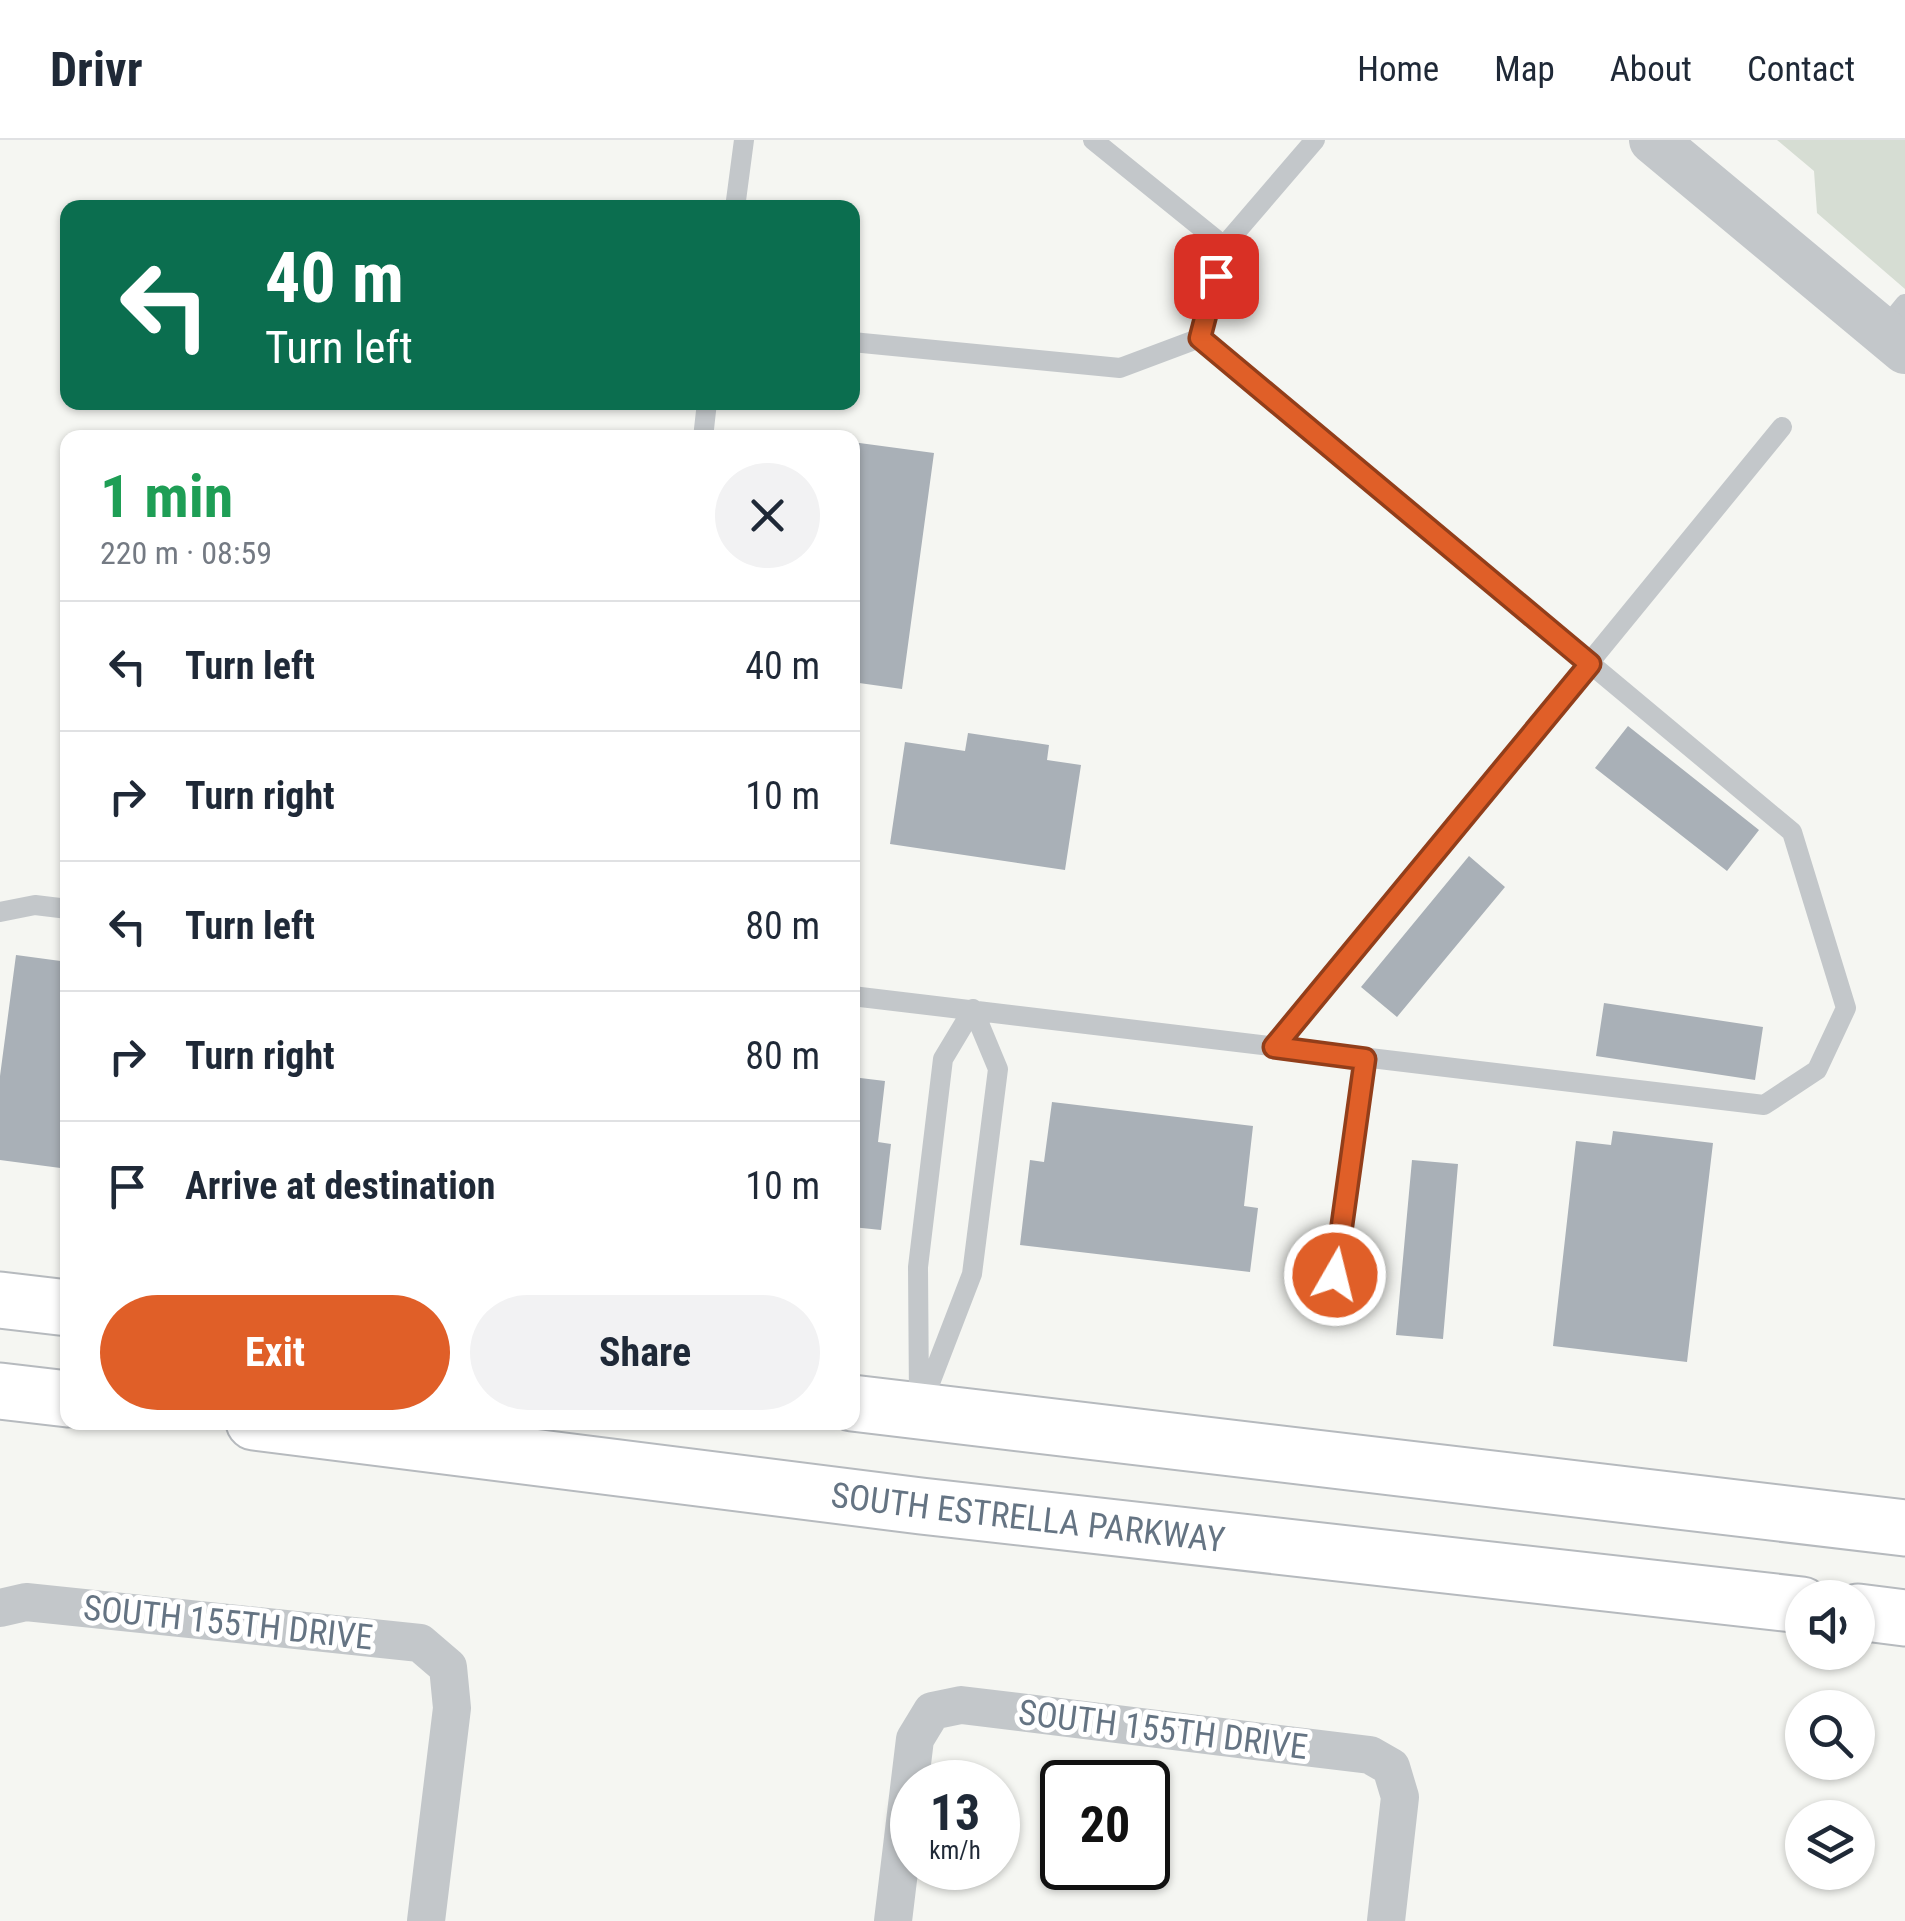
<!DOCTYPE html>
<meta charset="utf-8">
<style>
body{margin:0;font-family:"Roboto Condensed",sans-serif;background:#f2f2f3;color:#1f2937;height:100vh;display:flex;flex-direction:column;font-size:38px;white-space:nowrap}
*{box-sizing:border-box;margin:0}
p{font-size:32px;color:#747a83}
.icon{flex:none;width:55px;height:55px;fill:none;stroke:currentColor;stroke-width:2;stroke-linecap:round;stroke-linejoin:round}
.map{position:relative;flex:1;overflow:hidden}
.panel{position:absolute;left:60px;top:290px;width:800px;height:1000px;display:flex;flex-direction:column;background:#fff;border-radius:20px;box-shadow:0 2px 8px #0004}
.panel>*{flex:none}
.guide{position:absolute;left:60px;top:60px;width:800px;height:210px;border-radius:20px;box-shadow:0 2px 8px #0004;background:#0b6e4f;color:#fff;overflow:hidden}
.tools{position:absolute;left:1785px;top:1440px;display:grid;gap:20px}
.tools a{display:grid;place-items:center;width:90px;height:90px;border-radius:50%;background:#fff;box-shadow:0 2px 8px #0004;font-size:50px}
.speed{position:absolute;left:890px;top:1620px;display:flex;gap:20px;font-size:50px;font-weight:700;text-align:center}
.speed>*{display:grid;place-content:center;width:130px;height:130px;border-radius:50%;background:#fff;box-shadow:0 2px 8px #0004;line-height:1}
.speed small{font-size:25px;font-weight:400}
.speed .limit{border:5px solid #111;border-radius:15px;background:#fff;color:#111}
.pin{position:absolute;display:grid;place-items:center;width:85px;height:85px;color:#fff;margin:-42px;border-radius:20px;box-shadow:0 5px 15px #0006}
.me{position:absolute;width:110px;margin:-55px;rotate:8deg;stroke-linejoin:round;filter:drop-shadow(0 0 8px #0008)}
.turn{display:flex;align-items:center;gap:35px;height:210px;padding:0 40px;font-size:45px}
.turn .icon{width:130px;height:130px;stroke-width:2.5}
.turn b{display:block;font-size:70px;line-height:85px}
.round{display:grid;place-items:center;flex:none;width:105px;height:105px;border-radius:52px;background:#f2f2f3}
.head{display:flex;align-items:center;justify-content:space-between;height:170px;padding:0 40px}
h1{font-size:60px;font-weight:700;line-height:75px;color:#1e9e55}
.primary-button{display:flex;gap:20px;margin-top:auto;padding:20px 40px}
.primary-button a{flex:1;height:115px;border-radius:60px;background:#e05f28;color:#fff;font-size:40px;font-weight:700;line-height:115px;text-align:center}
.primary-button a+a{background:#f2f2f3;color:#1f2937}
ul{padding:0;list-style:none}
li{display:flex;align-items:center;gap:30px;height:130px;padding:0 40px;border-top:2px solid #e0e1e3}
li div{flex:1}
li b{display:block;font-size:38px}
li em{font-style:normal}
header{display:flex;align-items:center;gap:60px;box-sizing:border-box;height:140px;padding:0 50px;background:#fff;border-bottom:2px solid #e0e1e3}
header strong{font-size:48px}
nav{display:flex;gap:55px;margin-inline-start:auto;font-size:35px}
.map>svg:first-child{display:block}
</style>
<header>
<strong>Drivr</strong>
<nav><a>Home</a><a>Map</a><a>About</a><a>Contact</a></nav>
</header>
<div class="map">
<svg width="1905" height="1781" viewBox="0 0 1905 1781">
<rect width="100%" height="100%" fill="#f5f6f2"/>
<path fill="#d6ddd3" d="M1777,0H1905V149L1817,73L1814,31Z"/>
<path fill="#a9b0b7" d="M852,302L934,313L902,549L852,542Z
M1628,586L1759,690L1727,731L1595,628Z
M968,593L1049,605L1047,620L1081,625L1065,730L890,704L905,602L965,611Z
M1469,716L1505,747L1397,877L1361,847Z
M16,815L68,822V1029L0,1020V936Z
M1604,863L1763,887L1755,940L1596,916Z
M852,937L885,941L878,1002L891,1004L881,1090L852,1087Z
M1052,962L1253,986L1244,1066L1258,1068L1250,1132L1020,1105L1030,1020L1044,1022Z
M1613,991L1713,1003L1687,1222L1553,1206L1576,1001L1611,1005Z
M1412,1020L1458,1024L1443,1199L1396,1195Z"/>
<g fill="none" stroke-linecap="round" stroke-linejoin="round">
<defs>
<g id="primary">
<path d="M0,1160L68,1168"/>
<path d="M0,1251L68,1259"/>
<path d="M852,1263L1905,1388"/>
<path id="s1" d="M254,1282L921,1366L1802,1465"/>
<path d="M1858,1472L1905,1478"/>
</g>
</defs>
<use href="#primary" stroke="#b6babe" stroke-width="59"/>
<path stroke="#c3c7ca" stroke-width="20" d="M735,68L744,0
M1224,106L1315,0
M1883,191L1905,164
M852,202L1120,228L1200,198
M703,298L707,262
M0,772L35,765L68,769
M852,856L1764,965L1817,930L1846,868L1792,692L1200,198L1224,106L1093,0
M1275,907L1782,287
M1335,1135L1365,919
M919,1259L918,1127L943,919L973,869
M920,1269L972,1134L998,929L973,869"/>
<path stroke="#c3c7ca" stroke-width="38" d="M0,1468L26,1462L420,1503L448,1527L452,1568L426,1781
M893,1781L915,1599L932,1571L961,1565L1370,1615L1391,1627L1400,1657L1386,1781"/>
<path stroke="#c3c7ca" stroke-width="48" d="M1653,0L1905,210"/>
<use href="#primary" stroke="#fff" stroke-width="55"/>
</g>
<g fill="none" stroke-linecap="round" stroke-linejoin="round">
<defs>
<path id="route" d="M1216,136L1200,198L1590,524L1274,907L1365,919L1335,1135"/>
</defs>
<use href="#route" stroke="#923e1a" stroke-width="25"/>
<use href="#route" stroke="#e05f28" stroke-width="18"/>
</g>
<g text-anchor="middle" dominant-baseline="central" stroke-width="10" stroke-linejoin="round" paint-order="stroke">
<g font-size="35" fill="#657483" stroke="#fff">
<text stroke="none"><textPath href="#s1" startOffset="780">SOUTH ESTRELLA PARKWAY</textPath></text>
<text transform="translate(228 1483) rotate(6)">SOUTH 155TH DRIVE</text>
<text transform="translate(1163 1590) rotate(7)">SOUTH 155TH DRIVE</text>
</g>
</g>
</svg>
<div class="tools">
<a><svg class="icon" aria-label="sound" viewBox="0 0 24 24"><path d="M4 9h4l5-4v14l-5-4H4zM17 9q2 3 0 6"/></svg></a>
<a><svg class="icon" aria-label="search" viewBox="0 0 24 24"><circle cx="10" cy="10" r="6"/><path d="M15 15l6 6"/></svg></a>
<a><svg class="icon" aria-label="layers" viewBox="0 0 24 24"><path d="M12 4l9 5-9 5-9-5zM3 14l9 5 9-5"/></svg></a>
</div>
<div class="speed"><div>13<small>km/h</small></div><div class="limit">20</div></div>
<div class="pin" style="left:1216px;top:136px;background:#d93025"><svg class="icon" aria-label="arrive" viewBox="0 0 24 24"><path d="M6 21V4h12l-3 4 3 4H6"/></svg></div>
<svg class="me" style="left:1335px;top:1135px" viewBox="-20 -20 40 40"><circle r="17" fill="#e05f28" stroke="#fff" stroke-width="3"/><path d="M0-11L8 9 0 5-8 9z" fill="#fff"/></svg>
<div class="guide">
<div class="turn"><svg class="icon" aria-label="left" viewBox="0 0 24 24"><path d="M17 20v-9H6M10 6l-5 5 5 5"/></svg><div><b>40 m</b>Turn left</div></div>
</div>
<section class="panel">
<div class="head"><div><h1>1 min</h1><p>220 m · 08:59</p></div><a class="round"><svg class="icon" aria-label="close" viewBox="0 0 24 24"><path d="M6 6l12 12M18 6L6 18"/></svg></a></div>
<ul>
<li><svg class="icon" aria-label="left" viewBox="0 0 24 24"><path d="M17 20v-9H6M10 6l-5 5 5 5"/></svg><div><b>Turn left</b></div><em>40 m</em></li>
<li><svg class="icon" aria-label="right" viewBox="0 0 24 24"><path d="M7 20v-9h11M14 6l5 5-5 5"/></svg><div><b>Turn right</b></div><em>10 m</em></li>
<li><svg class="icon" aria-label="left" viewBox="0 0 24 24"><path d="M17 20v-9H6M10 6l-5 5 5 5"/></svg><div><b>Turn left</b></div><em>80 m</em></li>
<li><svg class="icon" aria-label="right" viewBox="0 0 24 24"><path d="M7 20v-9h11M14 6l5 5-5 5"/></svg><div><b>Turn right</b></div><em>80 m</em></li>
<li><svg class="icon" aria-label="arrive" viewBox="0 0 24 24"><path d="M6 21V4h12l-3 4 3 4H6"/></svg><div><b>Arrive at destination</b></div><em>10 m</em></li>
</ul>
<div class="primary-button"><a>Exit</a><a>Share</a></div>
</section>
</div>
